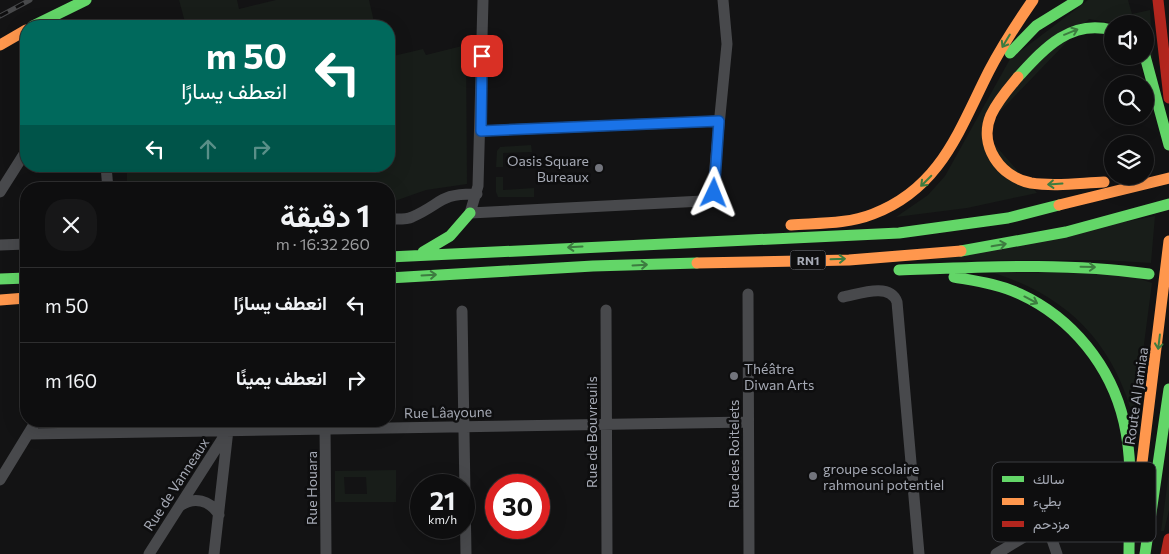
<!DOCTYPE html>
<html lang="ar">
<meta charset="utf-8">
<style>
body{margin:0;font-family:Commissioner,Vazirmatn,sans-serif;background:#171718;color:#f1f3f6;direction:rtl;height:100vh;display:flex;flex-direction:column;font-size:19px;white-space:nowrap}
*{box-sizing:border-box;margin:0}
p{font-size:16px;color:#9b9c9e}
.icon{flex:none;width:28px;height:28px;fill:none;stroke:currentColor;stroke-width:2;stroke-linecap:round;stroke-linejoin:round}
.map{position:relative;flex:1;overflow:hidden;direction:ltr}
.drawer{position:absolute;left:20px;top:182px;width:375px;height:245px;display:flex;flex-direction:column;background:#0e0e0f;border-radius:20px;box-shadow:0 5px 20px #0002,0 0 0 1px #2e2e2f;direction:rtl}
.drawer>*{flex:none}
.banner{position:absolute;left:20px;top:20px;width:375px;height:152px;border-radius:20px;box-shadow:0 5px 20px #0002,0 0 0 1px #2e2e2f;direction:rtl;background:#00695c;color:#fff;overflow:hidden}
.buttons{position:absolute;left:1104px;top:15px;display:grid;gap:10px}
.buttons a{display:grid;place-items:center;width:50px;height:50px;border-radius:50%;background:#0e0e0f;box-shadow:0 5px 20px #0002,0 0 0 1px #2e2e2f;font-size:25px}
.speed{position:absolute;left:410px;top:474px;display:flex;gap:10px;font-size:25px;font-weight:700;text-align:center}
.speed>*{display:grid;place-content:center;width:65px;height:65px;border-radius:50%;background:#0e0e0f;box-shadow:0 5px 20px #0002,0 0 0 1px #2e2e2f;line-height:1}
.speed small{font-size:12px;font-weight:400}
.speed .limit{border:8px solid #d22;background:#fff;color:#111}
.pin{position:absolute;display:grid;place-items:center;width:42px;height:42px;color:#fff;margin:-21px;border-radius:10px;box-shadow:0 2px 8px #0006}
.me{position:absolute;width:55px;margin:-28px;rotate:2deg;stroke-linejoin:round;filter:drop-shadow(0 0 4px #0008)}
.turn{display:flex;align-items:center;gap:18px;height:105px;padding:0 25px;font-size:22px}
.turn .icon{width:65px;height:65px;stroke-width:2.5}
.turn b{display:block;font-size:35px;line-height:42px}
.lanes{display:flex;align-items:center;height:48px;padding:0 25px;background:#0003;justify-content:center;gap:25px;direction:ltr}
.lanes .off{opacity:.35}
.round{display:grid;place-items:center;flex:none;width:52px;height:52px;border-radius:20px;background:#171718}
.head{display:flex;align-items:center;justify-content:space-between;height:85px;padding:0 25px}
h1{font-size:30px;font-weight:700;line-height:38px}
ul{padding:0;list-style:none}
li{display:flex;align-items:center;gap:15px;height:75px;padding:0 25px;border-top:1px solid #2e2e2f}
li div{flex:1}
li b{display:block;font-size:19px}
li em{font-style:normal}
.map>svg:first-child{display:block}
</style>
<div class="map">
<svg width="1169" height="554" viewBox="0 0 1169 554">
<rect width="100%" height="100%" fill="#131314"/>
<path fill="#181d19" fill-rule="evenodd" d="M179,0H237L239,9L276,0H369L375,26H186Z
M1088,0H1128L1132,14L1150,10L1153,60L1145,46V24H1117L1089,19L982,130L1037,193L967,208L896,217L928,195L945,176L1010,59Z
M466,45L467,184L426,190L389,203V189H127V166H389V57L423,49L426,55Z
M531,145L532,152L503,153V167H496L497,151L500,147Z
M496,177H503V190L534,188V197H498L496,192Z
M1155,216L1151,263L1102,260H931Z
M991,272L1125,274L1152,283L1134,420C1113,342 1068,296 991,272Z
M396,470V502H335V471ZM344,477H366L367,494H345Z
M1169,472V510L1164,531H1161Z"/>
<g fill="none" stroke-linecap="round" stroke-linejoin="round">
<path stroke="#48494c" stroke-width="11" d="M483,0L478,186L470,213L703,201L712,197L727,44L723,0
M481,131L719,121
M106,166L108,189
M0,192L26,151
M389,219C396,219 406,220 412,217C442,204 439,193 477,194
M0,245L26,244
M748,294L749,554
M843,297C859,294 890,282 897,302L919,554
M606,310L607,554
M462,311L466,554
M325,423L326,554
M29,434L748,422
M0,480L36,421
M180,506C194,496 210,500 219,515
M149,554L228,430
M214,554L229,421
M996,554L1039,528L1049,531L1057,554"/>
<path stroke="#63d668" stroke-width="11" d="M33,26L86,0
M1010,53L1036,26L1078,0
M1145,56L1169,145
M1018,77C1044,49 1070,19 1112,30
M961,251L1066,232L1169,204
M423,252L450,236L470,213
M389,257L899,233L1008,218L1059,205
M899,270C983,267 1066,262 1149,274
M954,277C976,281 999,284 1020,294C1072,318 1111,366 1124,422C1134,465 1129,511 1129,554
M389,278L593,266L697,263
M0,279L26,278
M1145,554L1169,389"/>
<path stroke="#ff974d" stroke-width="11" d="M0,45L26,30
M1018,77C1008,89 998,100 991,115C978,145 1000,177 1031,183C1055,187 1080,183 1104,182
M1059,205L1169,178
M791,225C818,223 848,224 873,214C941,188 959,130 989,71C1002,46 1017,23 1033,0
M697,263L849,260L961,251
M0,300L26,298
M1139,487L1169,241"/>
<path stroke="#b3261e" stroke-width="11" d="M1158,0L1169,98
M1166,554L1169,539"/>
<defs>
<path id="rail" d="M0,16L30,0"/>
</defs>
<use href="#rail" stroke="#48494b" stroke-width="5"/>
<use href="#rail" stroke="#0e0e0f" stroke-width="3" stroke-dasharray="9" stroke-linecap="butt"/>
</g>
<defs><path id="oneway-shaft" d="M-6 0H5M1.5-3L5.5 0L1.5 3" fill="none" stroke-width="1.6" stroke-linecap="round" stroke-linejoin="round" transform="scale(1.25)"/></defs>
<g stroke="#3d7c40">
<use href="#oneway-shaft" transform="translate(1071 32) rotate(-22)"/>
<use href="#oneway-shaft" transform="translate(1006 41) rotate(121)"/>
<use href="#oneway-shaft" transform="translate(926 181) rotate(135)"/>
<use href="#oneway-shaft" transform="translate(1055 184) rotate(176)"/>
<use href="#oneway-shaft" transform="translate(999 245) rotate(-10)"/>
<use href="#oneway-shaft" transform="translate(575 247) rotate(177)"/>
<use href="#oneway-shaft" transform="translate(838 259) rotate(-2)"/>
<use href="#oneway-shaft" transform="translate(640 265) rotate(-3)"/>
<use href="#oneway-shaft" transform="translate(1088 267) rotate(1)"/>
<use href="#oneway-shaft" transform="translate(429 275) rotate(-3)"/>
<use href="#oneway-shaft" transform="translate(1031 300) rotate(28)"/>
<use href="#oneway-shaft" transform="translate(1159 342) rotate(97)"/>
</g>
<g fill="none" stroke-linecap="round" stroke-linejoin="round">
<defs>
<path id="route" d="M482,56L481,131L719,121L714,193"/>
</defs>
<use href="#route" stroke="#114b97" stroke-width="12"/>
<use href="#route" stroke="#1a73e8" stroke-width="9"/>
</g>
<g fill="#72747c" stroke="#0e0e0f" stroke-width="2">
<circle cx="599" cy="168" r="5"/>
<circle cx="734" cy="376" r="5"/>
<circle cx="813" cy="476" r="5"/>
</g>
<g text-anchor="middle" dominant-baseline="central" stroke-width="5" stroke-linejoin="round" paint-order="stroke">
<rect fill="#0e0e0f" stroke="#787a82" stroke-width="1" x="790.5" y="250.5" width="35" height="19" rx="4"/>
<g font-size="12" font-weight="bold" fill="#a5a9b4">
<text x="808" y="260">RN1</text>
</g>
<g font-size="14" fill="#a5a9b4" stroke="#0e0e0f" text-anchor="start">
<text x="589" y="160" text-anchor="end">Oasis Square<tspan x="589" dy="16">Bureaux</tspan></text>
<text x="744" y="368">Théâtre<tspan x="744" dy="16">Diwan Arts</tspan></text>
<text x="823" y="468">groupe scolaire<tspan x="823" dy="16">rahmouni potentiel</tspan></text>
</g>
<g font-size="14" fill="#a5a9b4" stroke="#0e0e0f">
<text transform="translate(1136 396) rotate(-82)">Route Al Jamiaa</text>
<text transform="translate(448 412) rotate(-1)">Rue Lâayoune</text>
<text transform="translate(591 432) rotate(-90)">Rue de Bouvreuils</text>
<text transform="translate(733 454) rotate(-90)">Rue des Roitelets</text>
<text transform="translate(176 484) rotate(-57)">Rue de Vanneaux</text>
<text transform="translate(311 488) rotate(-90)">Rue Houara</text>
</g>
</g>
<rect x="992" y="462" width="164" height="80" rx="8" fill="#0e0e0f" stroke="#3b3c41" stroke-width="1"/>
<rect x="1002" y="476" width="22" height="6" fill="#63d668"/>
<rect x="1002" y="498" width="22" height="7" fill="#ff974d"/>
<rect x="1002" y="521" width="22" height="6" fill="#b3261e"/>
<g font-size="14" fill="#a5a9b4">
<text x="1033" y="484">سالك</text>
<text x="1033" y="506">بطيء</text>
<text x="1033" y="529">مزدحم</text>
</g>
</svg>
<div class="buttons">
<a><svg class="icon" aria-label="sound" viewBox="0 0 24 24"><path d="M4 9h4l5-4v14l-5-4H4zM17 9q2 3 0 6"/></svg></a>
<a><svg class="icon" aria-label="search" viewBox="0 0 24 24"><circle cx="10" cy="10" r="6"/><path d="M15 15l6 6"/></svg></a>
<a><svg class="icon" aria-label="layers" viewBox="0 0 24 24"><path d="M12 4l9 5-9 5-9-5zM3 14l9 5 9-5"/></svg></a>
</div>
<div class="speed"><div>21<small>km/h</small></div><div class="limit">30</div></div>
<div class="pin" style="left:482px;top:56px;background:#d93025"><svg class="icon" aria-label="arrive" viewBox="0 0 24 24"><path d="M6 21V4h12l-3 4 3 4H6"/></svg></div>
<svg class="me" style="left:714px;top:193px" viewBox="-20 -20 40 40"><path d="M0-17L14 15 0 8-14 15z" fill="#1a73e8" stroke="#fff" stroke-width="4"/></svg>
<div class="banner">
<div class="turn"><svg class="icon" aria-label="left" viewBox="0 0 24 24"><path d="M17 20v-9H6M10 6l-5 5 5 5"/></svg><div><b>50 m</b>انعطف يسارًا</div></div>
<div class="lanes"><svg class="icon" aria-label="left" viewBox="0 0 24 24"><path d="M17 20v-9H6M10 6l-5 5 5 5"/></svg><svg class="icon off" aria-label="ahead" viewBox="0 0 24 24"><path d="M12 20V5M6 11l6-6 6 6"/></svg><svg class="icon off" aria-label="right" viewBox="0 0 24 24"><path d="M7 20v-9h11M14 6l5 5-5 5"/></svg></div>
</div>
<section class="drawer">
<div class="head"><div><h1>1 دقيقة</h1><p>260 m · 16:32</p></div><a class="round"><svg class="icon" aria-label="close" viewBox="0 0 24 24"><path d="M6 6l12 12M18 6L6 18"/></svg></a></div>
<ul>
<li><svg class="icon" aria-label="left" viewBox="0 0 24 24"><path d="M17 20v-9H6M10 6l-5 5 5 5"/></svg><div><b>انعطف يسارًا</b></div><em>50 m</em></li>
<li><svg class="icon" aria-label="right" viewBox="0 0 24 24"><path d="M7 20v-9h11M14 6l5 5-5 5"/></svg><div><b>انعطف يمينًا</b></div><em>160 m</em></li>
</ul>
</section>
</div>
